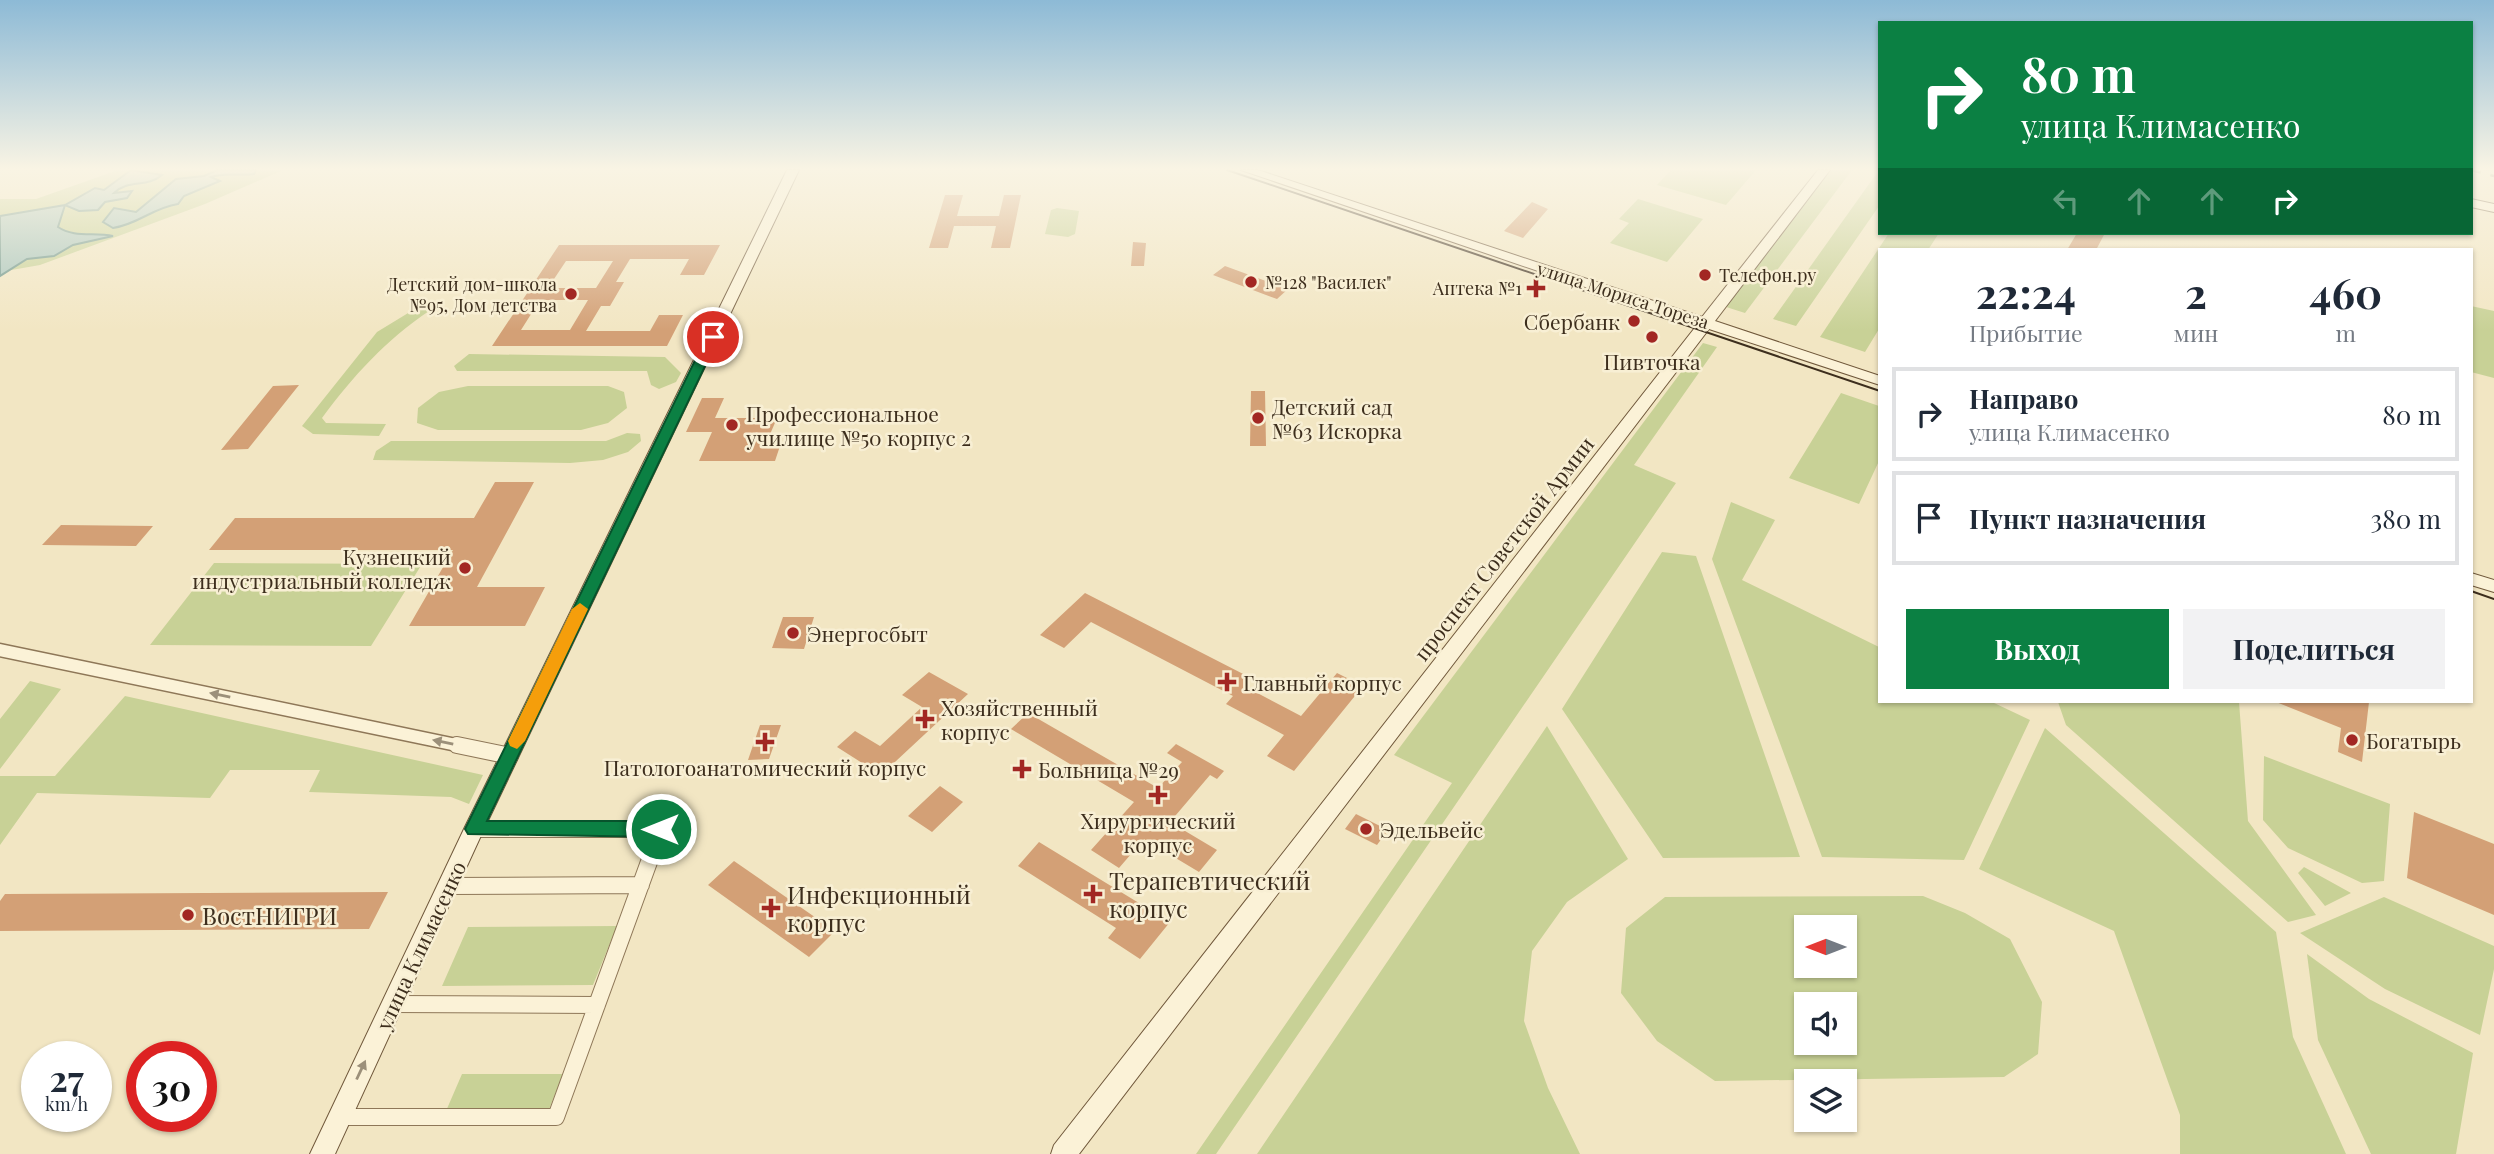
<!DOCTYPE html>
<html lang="ru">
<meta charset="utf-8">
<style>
body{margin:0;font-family:"Playfair Display",serif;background:#f2f2f3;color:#1f2937;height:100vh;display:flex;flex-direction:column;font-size:26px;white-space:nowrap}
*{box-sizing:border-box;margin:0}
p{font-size:23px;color:#747a83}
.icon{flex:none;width:38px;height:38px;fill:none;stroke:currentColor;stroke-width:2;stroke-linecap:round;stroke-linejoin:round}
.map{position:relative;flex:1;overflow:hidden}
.panel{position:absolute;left:1878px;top:248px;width:595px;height:455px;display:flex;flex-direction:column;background:#fff;border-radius:0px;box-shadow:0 2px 5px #0004}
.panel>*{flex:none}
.guide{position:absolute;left:1878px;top:21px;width:595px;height:214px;border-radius:0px;box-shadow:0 2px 5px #0004;background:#0b8043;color:#fff;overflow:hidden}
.needle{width:46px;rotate:270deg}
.tools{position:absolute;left:1794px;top:915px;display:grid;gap:14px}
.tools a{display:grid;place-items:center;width:63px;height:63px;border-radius:0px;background:#fff;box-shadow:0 2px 5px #0004;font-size:35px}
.speed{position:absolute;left:21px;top:1041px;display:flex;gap:14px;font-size:35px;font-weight:700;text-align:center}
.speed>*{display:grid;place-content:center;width:91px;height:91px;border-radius:50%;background:#fff;box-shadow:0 2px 5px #0004;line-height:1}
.speed small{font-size:18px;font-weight:400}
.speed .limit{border:10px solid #d22;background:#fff;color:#111}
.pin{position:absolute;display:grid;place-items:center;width:60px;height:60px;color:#fff;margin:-30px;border:4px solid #fff;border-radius:50%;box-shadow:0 2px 7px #0007}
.me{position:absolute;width:77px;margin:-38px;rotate:270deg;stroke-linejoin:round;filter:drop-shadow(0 0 5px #0008)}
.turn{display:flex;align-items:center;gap:24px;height:147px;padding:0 28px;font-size:32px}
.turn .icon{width:91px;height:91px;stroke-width:2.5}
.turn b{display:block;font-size:49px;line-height:60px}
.lanes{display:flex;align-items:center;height:66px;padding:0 28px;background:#0003;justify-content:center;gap:35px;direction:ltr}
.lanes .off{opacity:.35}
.eta{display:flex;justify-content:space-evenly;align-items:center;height:119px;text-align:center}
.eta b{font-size:42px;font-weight:700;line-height:49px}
.button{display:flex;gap:14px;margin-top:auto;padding:14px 28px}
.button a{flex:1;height:80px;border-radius:0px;background:#0b8043;color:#fff;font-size:28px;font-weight:700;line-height:80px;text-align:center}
.button a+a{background:#f2f2f3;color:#1f2937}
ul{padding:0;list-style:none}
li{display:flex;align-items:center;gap:21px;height:94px;margin:0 14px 10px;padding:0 14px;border:4px solid #e0e1e3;border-radius:0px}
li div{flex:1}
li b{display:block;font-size:26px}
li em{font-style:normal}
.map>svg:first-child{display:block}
</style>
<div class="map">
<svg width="2494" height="1154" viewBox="0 0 2494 1154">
<rect width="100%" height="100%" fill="#f2e6c3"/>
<path fill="#c8d196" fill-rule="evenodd" d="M118,170H283L205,204L40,265L0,272V199H36Z
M1671,170H1756L1726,205L1657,185Z
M1828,170H1852L1745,313L1723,306Z
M1879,170V206L1796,326L1773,319Z
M1638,199L1703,219L1667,262L1610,243L1629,223L1619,219Z
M1057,208L1079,211L1075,234L1068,237L1045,234L1051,210Z
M1889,233H1939L1928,250H1880L1879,329L1865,352L1820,337Z
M2471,306L2494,311V378L2471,372Z
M418,307L429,311C386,340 353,376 322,418L326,423L386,424L379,436L313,434L302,426L377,332Z
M1703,343L1717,347L1634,465L1676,483L1216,1154H1196L1452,783L1394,755Z
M469,354L665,357L681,373L676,382L659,389L651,385L647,371H457L454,366Z
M468,386H608L624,392L627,408L608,423L581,430H438L417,423L418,408L439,392Z
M1841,393L1879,406V461L1859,504L1789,478Z
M627,433L640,434L641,441L628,452L603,460L570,463L373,460L376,451L391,441H606Z
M1731,502L1775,520L1742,580L1879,647L1880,702H1992L2030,720L1964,860L1822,857L1712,559Z
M1662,552L1696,556L1800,857L1663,858L1562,709Z
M214,563L422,564L371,646L150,645Z
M30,681L61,689L0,769V719Z
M125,696L483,775L469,804L451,797L309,792L320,770H230L210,798L37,793L0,845V776H55Z
M2058,702H2239L2248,821L2316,915L2288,922L2066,725Z
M1547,726L1628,859L1567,902L1532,951L1524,1021L1548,1088L1580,1154H1257Z
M2045,728L2276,932L2293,1037L2346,1154H2180V1115L2114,931L1979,869Z
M2264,756L2390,804L2384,881L2362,883L2288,848L2263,820Z
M2304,867L2351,893L2325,906L2298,873Z
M1923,896L1965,913L2010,939L2042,1002L2038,1054L2004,1077L1715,1081L1657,1041L1621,993L1626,928L1665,897ZM1806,928H1844V966H1806ZM1806,1004H1844V1043H1806Z
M2384,897L2494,946V969L2480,1035L2385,989L2300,933Z
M617,926L593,985L442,986L468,927Z
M2307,954L2369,999L2473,1053L2456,1154H2371L2318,1040Z
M462,1074H563L548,1112L446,1111Z"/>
<path fill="#a6c4bc" stroke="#6b948b" stroke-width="2" d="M131,170L162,175C147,188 128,179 114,193L132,191L127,198L105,202L98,210L79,211L65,205L58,227C74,238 94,232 113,236L73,245L54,256L27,259L0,276V216L65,205L95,188L104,190Z
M217,170H256L254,174C240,176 224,172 211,177L220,181L184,196L178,204C152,208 139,224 113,228L103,222L114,208L136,212L176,179L204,176Z"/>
<path fill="#d3a076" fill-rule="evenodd" d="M945,195H963L957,216H999L1004,195H1021L1010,248H991L996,226H954L948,248H929Z
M1532,202L1548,209L1523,238L1504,231Z
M2077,233H2105L2096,250H2067Z
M1133,242L1146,243L1144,266H1131Z
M559,245H720L704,275H680L689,259H630L616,282H624L610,306H601L586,331H650L659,315H683L667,346H492ZM566,261H613L596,288H548ZM540,300H588L570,330H521Z
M1225,266L1288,289L1277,299L1213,275Z
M299,385L248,449L221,450L273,386Z
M1251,391H1265L1266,446H1250Z
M702,398H724L715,418H777L765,446H780L775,461H699L712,432H686Z
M495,482H534L477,587H545L525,626H409L453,550H209L235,518H474Z
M61,525L153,526L136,546L42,545Z
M1085,593L1251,678L1244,686L1301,716L1337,673L1363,686L1294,771L1267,756L1284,735L1226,704L1233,696L1091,622L1064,648L1040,635Z
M783,617H814L804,649L772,648Z
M929,672L968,694L881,775L837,747L855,731L880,746L922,707L902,695Z
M2276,702H2369L2362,762L2338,752L2341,728Z
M1028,713L1158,788L1182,762L1167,753L1176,744L1224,771L1217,779L1210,775L1170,822L1217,850L1199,872L1144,839L1119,868L1091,850L1134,802L1011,729Z
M760,725H781L769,759L748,760Z
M940,786L963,802L932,832L908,816Z
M2414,812L2494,844V915L2407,878Z
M1356,814L1388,830L1377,845L1345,829Z
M1039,842L1170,922L1140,959L1108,938L1116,928L1018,866Z
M734,861L835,931L809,957L708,885Z
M388,892L369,929L0,931V901L5,894Z"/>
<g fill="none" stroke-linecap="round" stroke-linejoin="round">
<defs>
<path id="street-far1" d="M0,650L466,747"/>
<path id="street" d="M457,745L510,756
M447,886L641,885
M392,1004L597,1005
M338,1117H556L661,829H474"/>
<path id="secondary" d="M787,170H799L484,829L335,1154H310L464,829Z
M1241,170H1258L1702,317L1818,170H1830L1715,321L1880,376V385L1709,329L1079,1154H1051L1054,1145L1697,325Z
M2471,199L2494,204V212L2471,207Z
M2471,573L2494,580V592L2471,585Z"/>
</defs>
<use href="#street-far1" stroke="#8e7758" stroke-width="15"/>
<use href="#street" stroke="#8e7758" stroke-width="18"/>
<use href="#secondary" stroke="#70583b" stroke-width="2"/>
<use href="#street-far1" stroke="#fbf2d7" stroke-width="12"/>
<use href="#street" stroke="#fbf2d7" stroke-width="16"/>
<use href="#secondary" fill="#fbf2d7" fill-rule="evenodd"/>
<path stroke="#3d2e1d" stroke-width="2" d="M1227,170L1880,391
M2471,591L2494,599"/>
<path stroke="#3d2e1d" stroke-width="2.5" stroke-dasharray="10 10" stroke-linecap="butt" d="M2471,170L2494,176"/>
</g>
<defs><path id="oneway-solid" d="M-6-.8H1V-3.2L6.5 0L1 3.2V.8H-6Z" transform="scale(1.75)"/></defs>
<g fill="#9c907a">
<use href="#oneway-solid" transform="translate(220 695) rotate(-168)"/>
<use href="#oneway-solid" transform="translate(443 742) rotate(-168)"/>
<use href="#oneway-solid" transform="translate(361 1070) rotate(-65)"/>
</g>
<linearGradient id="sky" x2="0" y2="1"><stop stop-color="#8dbad6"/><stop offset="0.51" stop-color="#f9f4e4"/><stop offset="1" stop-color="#f9f4e4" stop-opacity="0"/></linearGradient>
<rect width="2494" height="331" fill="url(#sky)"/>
<path fill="#0b8043" stroke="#07532c" stroke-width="2" d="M708,334L719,337L487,821H661L667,824L670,829L667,835L661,837L468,834L465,829Z"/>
<path fill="#f59e0b" d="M580,603L588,609L525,741L517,749L510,746L508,741L572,609Z"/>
<g fill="#a22723" stroke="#f8efd4" stroke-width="2.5">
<circle cx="1705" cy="275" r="7"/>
<circle cx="1251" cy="282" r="7"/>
<path d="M1532.5 277.5h7v7h7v7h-7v7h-7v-7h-7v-7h7z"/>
<circle cx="571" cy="294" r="7"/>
<circle cx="1634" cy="321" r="7"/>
<circle cx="1652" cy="337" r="7"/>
<circle cx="1258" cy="418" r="7"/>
<circle cx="732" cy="425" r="7"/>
<circle cx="465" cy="568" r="7"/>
<circle cx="793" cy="633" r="7"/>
<path d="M1223.5 671.5h7v7h7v7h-7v7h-7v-7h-7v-7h7z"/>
<path d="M921.5 708.5h7v7h7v7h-7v7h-7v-7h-7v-7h7z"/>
<circle cx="2352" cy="740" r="7"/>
<path d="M761.5 731.5h7v7h7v7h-7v7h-7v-7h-7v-7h7z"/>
<path d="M1018.5 758.5h7v7h7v7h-7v7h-7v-7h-7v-7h7z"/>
<path d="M1154.5 784.5h7v7h7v7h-7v7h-7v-7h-7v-7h7z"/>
<circle cx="1366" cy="829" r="7"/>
<path d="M1089.5 883.5h7v7h7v7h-7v7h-7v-7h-7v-7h7z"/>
<path d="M767.5 897.5h7v7h7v7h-7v7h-7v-7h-7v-7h7z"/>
<circle cx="188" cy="915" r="7"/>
</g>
<g text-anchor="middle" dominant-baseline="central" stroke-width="5" stroke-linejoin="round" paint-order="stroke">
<g font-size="18" fill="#3d2e1d" stroke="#f8efd4" text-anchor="start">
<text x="1719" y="275">Телефон.ру</text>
<text x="1265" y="282">№128 "Василек"</text>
<text x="557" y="284" text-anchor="end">Детский дом-школа<tspan x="557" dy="21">№95, Дом детства</tspan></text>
<text x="1522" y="288" text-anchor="end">Аптека №1</text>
</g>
<g font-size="18" fill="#3d2e1d" stroke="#f8efd4">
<text transform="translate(1623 295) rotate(18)">улица Мориса Тореза</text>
</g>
<g font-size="21" fill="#3d2e1d" stroke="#f8efd4" text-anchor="start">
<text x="1620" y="321" text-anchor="end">Сбербанк</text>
<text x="1652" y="361" text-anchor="middle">Пивточка</text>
<text x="1272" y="406">Детский сад<tspan x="1272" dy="24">№63 Искорка</tspan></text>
<text x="746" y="413">Профессиональное<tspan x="746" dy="24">училище №50 корпус 2</tspan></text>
<text x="451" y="556" text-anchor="end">Кузнецкий<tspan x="451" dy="24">индустриальный колледж</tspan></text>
<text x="807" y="633">Энергосбыт</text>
<text x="1243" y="682">Главный корпус</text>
<text x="941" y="707">Хозяйственный<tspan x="941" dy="24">корпус</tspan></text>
<text x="2366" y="740">Богатырь</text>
<text x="765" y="767" text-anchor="middle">Патологоанатомический корпус</text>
<text x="1038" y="769">Больница №29</text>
<text x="1158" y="820" text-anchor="middle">Хирургический<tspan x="1158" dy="24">корпус</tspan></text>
<text x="1380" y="829">Эдельвейс</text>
</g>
<g font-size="21" fill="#3d2e1d" stroke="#f8efd4">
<text transform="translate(1503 548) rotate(-52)">проспект Советской Армии</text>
<text transform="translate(420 945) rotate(-65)">улица Климасенко</text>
</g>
<g font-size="24" fill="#3d2e1d" stroke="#f8efd4" text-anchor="start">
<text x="1109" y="880">Терапевтический<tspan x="1109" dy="28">корпус</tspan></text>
<text x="787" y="894">Инфекционный<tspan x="787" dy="28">корпус</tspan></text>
<text x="202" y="915">ВостНИГРИ</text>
</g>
</g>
</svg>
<div class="tools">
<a><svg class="needle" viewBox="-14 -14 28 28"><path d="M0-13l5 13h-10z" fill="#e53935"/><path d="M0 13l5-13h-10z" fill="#747a83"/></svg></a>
<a><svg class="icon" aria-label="sound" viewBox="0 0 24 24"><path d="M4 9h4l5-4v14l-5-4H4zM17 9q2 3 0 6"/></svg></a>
<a><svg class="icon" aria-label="layers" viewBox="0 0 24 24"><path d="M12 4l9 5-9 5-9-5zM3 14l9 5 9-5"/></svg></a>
</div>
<div class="speed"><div>27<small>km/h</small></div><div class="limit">30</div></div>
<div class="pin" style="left:713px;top:337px;background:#d93025"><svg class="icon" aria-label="arrive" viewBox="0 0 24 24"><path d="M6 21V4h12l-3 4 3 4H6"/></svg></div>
<svg class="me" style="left:661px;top:829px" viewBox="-20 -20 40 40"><circle r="17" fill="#0b8043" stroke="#fff" stroke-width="3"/><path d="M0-11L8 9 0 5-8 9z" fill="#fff"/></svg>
<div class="guide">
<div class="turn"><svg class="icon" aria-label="right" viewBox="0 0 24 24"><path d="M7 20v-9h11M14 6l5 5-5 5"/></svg><div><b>80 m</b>улица Климасенко</div></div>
<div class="lanes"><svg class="icon off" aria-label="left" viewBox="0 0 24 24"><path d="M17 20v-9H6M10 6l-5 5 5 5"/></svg><svg class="icon off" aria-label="ahead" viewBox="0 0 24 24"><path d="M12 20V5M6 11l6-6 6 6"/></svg><svg class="icon off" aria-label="ahead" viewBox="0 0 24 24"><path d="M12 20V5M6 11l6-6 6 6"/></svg><svg class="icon" aria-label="right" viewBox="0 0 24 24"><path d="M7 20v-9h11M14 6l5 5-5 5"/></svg></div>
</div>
<section class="panel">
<div class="eta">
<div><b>22:24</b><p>Прибытие</p></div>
<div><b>2</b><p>мин</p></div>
<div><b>460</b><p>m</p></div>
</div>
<ul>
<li><svg class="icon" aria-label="right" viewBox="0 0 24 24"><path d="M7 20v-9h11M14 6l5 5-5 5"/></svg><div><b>Направо</b><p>улица Климасенко</p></div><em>80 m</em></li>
<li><svg class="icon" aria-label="arrive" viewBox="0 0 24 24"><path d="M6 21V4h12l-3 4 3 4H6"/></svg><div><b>Пункт назначения</b></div><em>380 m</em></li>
</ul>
<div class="button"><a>Выход</a><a>Поделиться</a></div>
</section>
</div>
